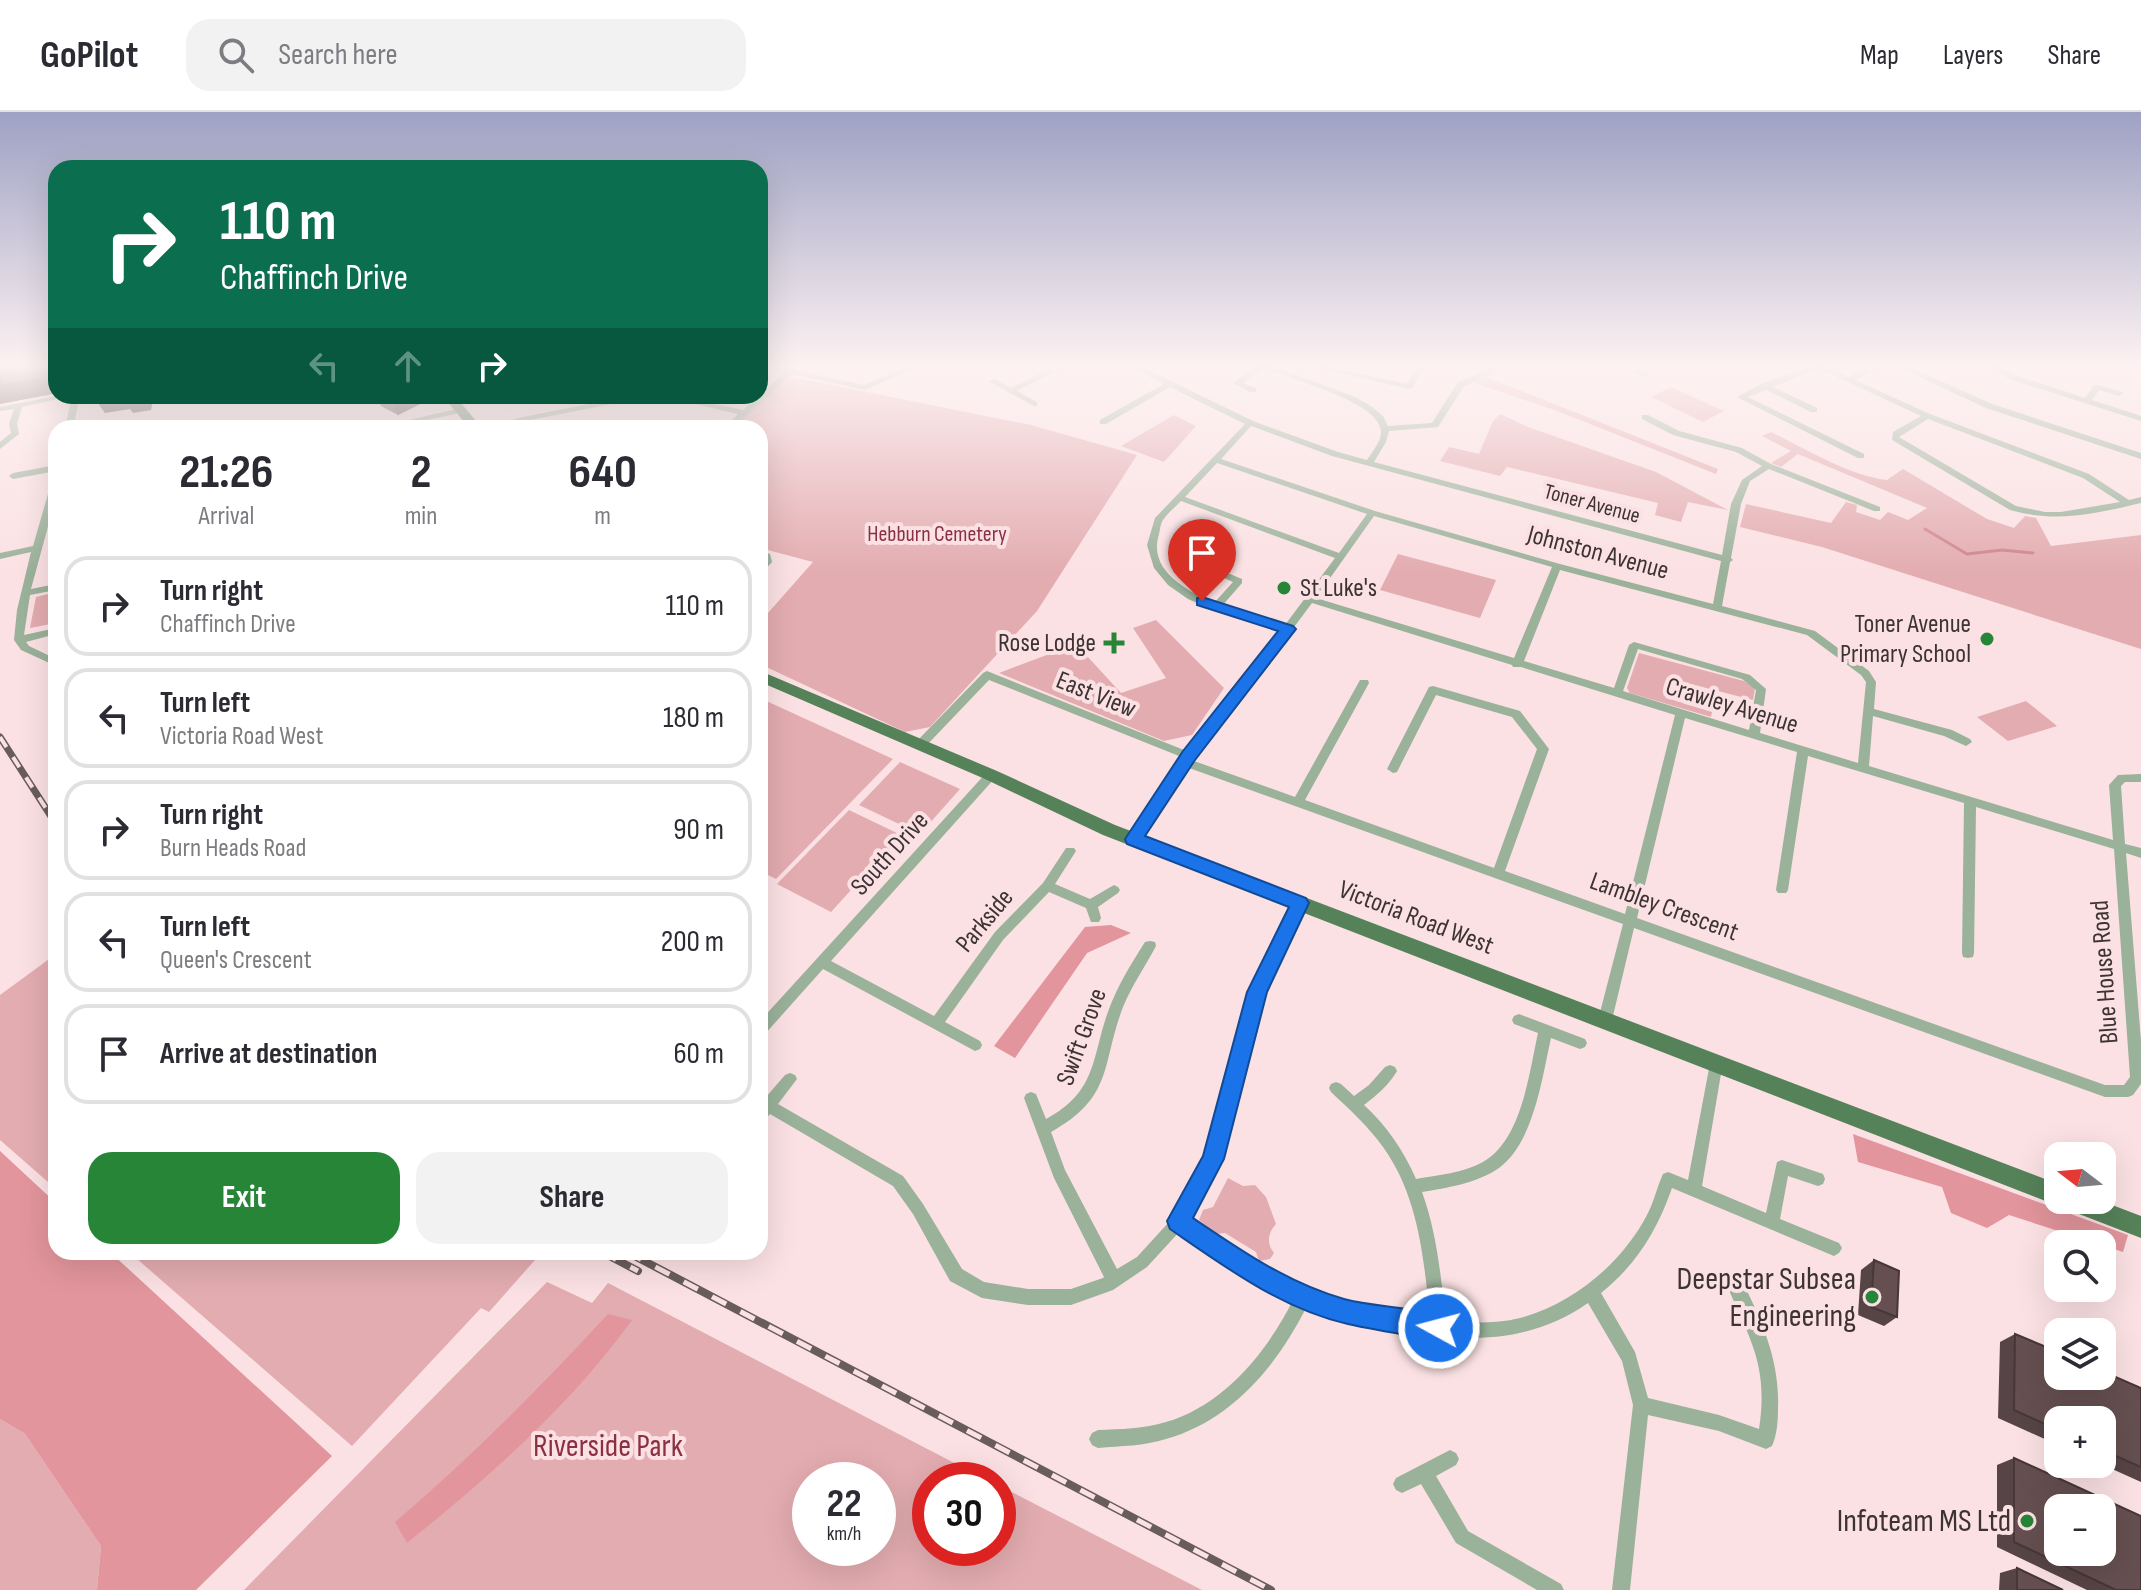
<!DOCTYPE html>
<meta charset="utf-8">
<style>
body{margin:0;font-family:"Sofia Sans Condensed",sans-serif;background:#f2f2f3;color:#2b2b33;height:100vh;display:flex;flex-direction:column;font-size:30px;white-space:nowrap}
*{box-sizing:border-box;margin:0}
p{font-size:26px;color:#7c7c81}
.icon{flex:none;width:44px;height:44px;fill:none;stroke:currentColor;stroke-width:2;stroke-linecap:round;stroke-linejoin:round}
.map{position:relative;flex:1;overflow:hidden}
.sheet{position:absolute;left:48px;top:308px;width:720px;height:840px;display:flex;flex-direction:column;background:#fff;border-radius:24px;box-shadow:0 8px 32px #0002}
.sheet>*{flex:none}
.banner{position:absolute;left:48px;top:48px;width:720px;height:244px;border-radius:24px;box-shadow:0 8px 32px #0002;background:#0b6e4f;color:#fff;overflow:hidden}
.needle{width:52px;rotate:286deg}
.tools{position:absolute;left:2044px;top:1030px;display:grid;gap:16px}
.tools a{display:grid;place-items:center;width:72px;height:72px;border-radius:16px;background:#fff;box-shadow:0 8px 32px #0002;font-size:40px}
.speed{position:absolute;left:792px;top:1350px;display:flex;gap:16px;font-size:40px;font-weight:700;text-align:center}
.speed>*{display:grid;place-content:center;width:104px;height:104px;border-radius:50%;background:#fff;box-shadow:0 8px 32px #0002;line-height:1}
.speed small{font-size:20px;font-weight:400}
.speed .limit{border:12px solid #d22;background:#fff;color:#111}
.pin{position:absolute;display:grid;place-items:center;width:68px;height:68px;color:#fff;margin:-82px -34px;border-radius:50% 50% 50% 0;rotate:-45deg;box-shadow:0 0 8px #0007}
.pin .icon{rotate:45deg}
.me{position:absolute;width:88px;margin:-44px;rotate:277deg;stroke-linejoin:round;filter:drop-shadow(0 0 6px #0008)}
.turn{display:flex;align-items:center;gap:28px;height:168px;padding:0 40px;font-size:36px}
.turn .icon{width:104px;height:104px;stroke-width:2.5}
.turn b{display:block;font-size:56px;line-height:68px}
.lanes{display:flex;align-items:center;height:76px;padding:0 40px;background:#0003;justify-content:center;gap:40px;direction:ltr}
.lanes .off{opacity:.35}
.eta{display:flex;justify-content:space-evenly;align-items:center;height:136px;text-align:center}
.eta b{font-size:48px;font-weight:700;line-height:56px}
.cta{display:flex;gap:16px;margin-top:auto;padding:16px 40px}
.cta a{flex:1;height:92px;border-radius:24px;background:#268537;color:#fff;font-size:32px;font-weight:700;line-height:92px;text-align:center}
.cta a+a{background:#f2f2f3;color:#2b2b33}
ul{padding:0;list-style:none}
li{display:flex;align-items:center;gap:24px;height:100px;margin:0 16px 12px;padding:0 24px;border:4px solid #e1e1e2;border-radius:24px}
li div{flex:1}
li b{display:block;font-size:30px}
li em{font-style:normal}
header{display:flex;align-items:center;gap:48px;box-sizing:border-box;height:112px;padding:0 40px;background:#fff;border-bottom:2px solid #e1e1e2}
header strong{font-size:38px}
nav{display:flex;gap:44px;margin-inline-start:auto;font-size:28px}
.search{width:560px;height:72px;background:#f2f2f3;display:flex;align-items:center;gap:20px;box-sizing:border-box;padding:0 28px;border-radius:24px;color:#7c7c81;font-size:30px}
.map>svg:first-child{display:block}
</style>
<header>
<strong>GoPilot</strong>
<div class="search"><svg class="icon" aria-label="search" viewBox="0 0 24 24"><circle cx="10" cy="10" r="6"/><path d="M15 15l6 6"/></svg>Search here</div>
<nav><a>Map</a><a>Layers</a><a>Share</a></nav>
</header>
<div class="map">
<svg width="2141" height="1478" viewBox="0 0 2141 1478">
<rect width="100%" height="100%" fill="#fbe1e3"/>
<path fill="#e3acb0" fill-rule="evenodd" d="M1486,265L1718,357L1716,362L1552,297L1474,271Z
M797,266L1031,313L1137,343L1037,499L930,615L905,620L760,552V510L813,450L760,436V316H733L783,269Z
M1671,275L1724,299L1703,310L1651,285Z
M1500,302L1528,315L1656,360L1728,398L1688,390L1681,410L1655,403L1658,391L1507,355L1500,364L1440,349L1449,335L1479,342L1493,309Z
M1174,303L1196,314L1164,350L1121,334Z
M1771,320C1809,338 1845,362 1887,368L1903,357L1987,407L2014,416L2025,404L2036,406L2051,434L2141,423V537L1822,435L1740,415L1746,392L1831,411L1846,390L1857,393L1856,400L1880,408L1888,400L1908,408L1927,396L1798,342L1781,355L1771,351L1791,339L1762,324Z
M1398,442L1496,468L1480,506L1380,478Z
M56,480L51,512L30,516L36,485Z
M1156,508L1224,576L1192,623L1164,629L999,561L1076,532L1121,581L1166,566L1133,516Z
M1639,541L1744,569L1755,576L1753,588L1675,568L1670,587L1712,600L1711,605L1630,581L1627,576Z
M760,586L893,647L776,767L760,759Z
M2026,589L2057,614L2008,629L1977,605Z
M900,650L960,677L920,722L859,693Z
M849,698L901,723L831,800L777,772Z
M56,842V1077L0,1028V883Z
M1228,1066L1243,1074L1255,1073L1266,1085L1276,1112C1268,1121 1266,1131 1274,1141L1270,1147L1259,1149L1256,1140L1225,1121L1216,1122L1199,1108L1203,1098L1213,1095Z
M129,1140H542L489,1200L481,1196L352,1334Z
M547,1170L592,1191L608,1171L987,1368H930V1436H998V1373L1202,1478H244ZM810,1368H878V1436H810Z
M0,1307L25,1322L101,1434L97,1478H0Z"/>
<path fill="#e2959c" d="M1111,813L1131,821L1087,841L1015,946L994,934L1085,815Z
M1853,1022L2128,1123L2123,1140L2009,1103L1987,1116L1951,1101L1942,1075L1858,1050Z
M0,1039L56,1091V1140H110L332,1344L196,1478H97L101,1434L25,1322L0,1307Z
M608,1202L632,1208C570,1294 489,1365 407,1431L395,1410C471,1345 540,1276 608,1202Z"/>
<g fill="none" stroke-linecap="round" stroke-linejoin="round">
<path stroke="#cf848b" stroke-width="3" d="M1925,417L1967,442L2002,438L2033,441"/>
<path fill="#9ab19a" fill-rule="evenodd" d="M760,254H776L864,273L908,254H919L865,278L792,262L733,316H724L738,302L661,284H676L743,298L784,261Z
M1055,254H1066L1017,279L1037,290V294H1034L988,269L995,267L1011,276Z
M1129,254H1140L1253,309L1338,340L1367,348C1372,340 1381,330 1381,320C1381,289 1289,268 1265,256L1243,271L1256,276V280H1250L1233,271L1257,254H1273L1355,285L1371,294L1383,304L1388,314L1432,311L1458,270L1486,258L1488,254H1496L1492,262L1464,274L1438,315L1389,319L1386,330L1374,350L1722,443L1731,392L1742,368L1762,354L1736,340L1673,323L1642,307V303H1648L1679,319L1742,336L1771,352L1880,395V399H1874L1769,357L1750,369L1741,392L1731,446L1733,448L1730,450L1722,494L1815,519L1869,559L1876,570L1874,597L1952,618L1970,627L1972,630L1966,634L1944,624L1873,604L1869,654L2113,728L2109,673L2118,663L2141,662V670H2125L2121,674L2125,732L2141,736V746L2126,741L2141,929V972L2133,983L2128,985H2105L1634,816L1612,908L1610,912L1605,914L1600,912L1598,908L1623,812L1189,656L1138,730H1130L1128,727L1130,724L1180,652L1181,647L1184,646L989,568L924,636H916L914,633L916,630L983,561L987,559L1189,640L1281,518L1213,498L1188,487L1168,473L1154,456L1147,433L1155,406L1245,312L1170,275L1106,312H1100V308L1164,272ZM1251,314L1332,344L1721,449L1713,492L1560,452L1375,399L1221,347ZM1217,351L1367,402L1339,441L1185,385ZM1181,389L1335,446L1285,513L1222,494L1242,471V467L1230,462H1224V466L1233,470L1214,491C1188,479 1150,460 1158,426C1160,420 1160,412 1163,408C1168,401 1175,395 1181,389ZM1374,404L1552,455L1514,546L1316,486ZM1560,458L1807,523L1861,563L1866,570L1858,651L1760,621L1766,577L1750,563L1634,530L1629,533L1614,576L1524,549ZM1312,491L1512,553L1513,555H1521L1675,603L1625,802L1505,759L1549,637L1520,599L1433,574L1429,575L1387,657L1393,661L1397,660L1436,583L1512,605L1537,637L1494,756L1305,688L1369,571L1368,568H1360L1295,685L1194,649ZM1638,537L1742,567L1756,578L1749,618L1623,579ZM1685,606L1797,640L1776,778L1778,781H1786L1788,778L1808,644L1964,691L1962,841L1963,845L1968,846L1973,845L1974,841L1976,695L2114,737L2130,965L2124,973H2105L1637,806Z
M1308,254H1324L1407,272L1416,254H1424L1413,275L1409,277Z
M1625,254H1635L1650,263L1643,265Z
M1810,254H1826L1849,265L1870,254H1881L1855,268L1930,302L2089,362L2129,388L2141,385V391C2094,402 2057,411 2010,398L1892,328L1893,320L1921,304L1818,256L1773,275L1817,296V300H1811L1766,278L1748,285L1864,342V346H1858L1737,285L1761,272ZM1928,307L2083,366L2120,390L2061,400H2045L2016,394L1899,325Z
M1896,254H1907L1992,292L2141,341V347L1986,296Z
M1990,254H2000L2015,263L2085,286L2094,273H2097L2122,280L2123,282L2119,284L2099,278L2092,288L2141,304V309L2009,267Z
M56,284H71L22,295L17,312L19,322L0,337V330L11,321L9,312L14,297L0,299V295Z
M72,284H80L73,316H65Z
M629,284H646L642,286L520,310L502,316H489L518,306Z
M461,296L465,298L464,300L390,316H374Z
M56,353V359L13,367L9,364L13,361Z
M56,365V385L31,477L56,472V478L30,483L24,523L56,516V522L26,530L29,534L56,547V554L21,538L14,528L17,498L31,440L0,447V441L33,434L52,368Z
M760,438L770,442L772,450L763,460L760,461L762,445L760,444Z
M991,659L997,663L995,666L831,849L934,904L995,820L1043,771L1066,736H1074L1076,739L1055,772L1090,787L1114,773L1118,775L1120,778L1118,781L1098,795L1101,806L1099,810H1091L1086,796L1049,780L1003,828L945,910L980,929L982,933L980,937L975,939L823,857L765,922L760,924V909L987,660Z
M1300,786L1304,788L1306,791L1264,880L1220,1047L1187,1106C1226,1134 1266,1160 1309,1179C1347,1196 1390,1202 1430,1207C1424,1148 1419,1085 1383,1035C1368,1014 1349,997 1331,980L1329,976L1331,972L1336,970L1341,972L1354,984L1369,973L1385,955L1390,953L1395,955L1397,959C1389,973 1377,983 1364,993C1386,1013 1404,1039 1416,1067C1438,1063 1463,1061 1483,1050C1522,1028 1529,961 1538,921L1514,912L1512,908L1514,904L1519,902L1585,927L1587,931L1585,935L1580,937L1551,926C1542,966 1534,1030 1499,1056C1477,1071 1447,1076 1422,1080C1437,1121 1441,1166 1446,1209C1471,1211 1496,1212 1520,1206C1573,1192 1622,1151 1647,1103C1654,1090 1657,1075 1663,1062L1668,1060L1688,1068L1711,946L1716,944L1721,946L1723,950L1702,1074L1766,1101L1777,1050L1782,1048L1823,1062L1825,1067L1823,1072L1818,1074L1788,1064L1780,1107L1839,1131L1842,1136L1839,1141L1834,1144L1672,1076C1657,1119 1636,1153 1601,1181L1635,1240L1648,1286L1719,1303L1759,1317C1769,1252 1749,1226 1725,1169L1727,1163L1733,1161L1739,1163C1761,1206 1780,1248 1778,1296C1778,1309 1777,1323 1772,1334L1766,1337L1719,1319L1648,1303L1630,1478H1612L1633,1293L1622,1249L1588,1191C1530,1231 1470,1231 1403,1219C1370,1213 1338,1206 1307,1194C1277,1254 1232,1308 1166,1327C1144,1334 1121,1334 1098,1336L1092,1333L1089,1327L1092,1321L1098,1318C1121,1317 1144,1317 1166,1310C1224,1293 1267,1240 1293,1188L1236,1158L1180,1119L1147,1155L1113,1178L1071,1193H1028L982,1186L950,1169L913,1102L893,1074L770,1002L765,1008L760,1009V992L785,963L790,961L795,963L797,967L778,992L903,1064L923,1092L962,1157L984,1170L1028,1177H1071L1103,1166L1104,1165L1054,1066L1024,986L1026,982L1031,980L1036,982L1046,1007C1098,979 1091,946 1109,897C1118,873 1131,852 1145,830L1150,829L1155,830L1156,834C1145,855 1132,873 1123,895C1101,953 1114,985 1051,1020L1065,1058L1117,1157L1137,1145L1169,1110L1206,1045L1250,880L1296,788Z
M1450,1338L1456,1341L1459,1347L1456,1353L1436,1364L1468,1419L1561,1472L1564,1478H1537L1456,1431L1421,1372L1402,1381L1396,1378L1393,1372L1396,1366Z"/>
<path fill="#568259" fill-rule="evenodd" d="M443,284H455L482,316H469Z
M760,559L997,659L1115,713L2058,1072V1088H2099L2141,1104V1126L1103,723L985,667L760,570Z"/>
<defs>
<path id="rail-far1" d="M0,625L56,712"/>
<path id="rail" d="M602,1140L638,1159
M627,1140L1271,1478"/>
</defs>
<use href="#rail-far1" stroke="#695c5d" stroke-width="7"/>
<use href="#rail" stroke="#695c5d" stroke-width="8"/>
<use href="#rail-far1" stroke="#fbe1e3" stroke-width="4" stroke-dasharray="12" stroke-linecap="butt"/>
<use href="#rail" stroke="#fbe1e3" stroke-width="5" stroke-dasharray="16" stroke-linecap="butt"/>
</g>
<path fill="#574446" d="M376,284H421L424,290L398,303L381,294Z
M1874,1148L1897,1205L1884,1214L1858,1203L1861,1158Z
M2015,1222L2141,1276V1370L2101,1352H2102V1308H2058V1333L1998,1306L2000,1230Z
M2014,1346L2141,1478H2087L1997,1435V1353Z
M2017,1456L2063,1478H1999L2000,1461Z"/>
<path fill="#473739" d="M46,254H53L56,259V272L53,282L0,292V274Z
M103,284H154L151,298L133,301L130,297L105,301L94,286Z
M390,284H421L424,290L398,303Z"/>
<path fill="#654f51" stroke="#473739" stroke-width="2" fill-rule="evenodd" d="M0,254H46L42,266L0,274Z
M1874,1148L1899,1159L1897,1205L1871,1195Z
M2015,1222L2058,1240V1264H2102V1259L2141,1276V1355L2102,1338V1308H2058V1318L2014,1298Z
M2014,1346L2141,1404V1478H2116L2014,1430ZM2058,1396H2102V1440H2058Z
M2017,1456L2063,1478H2017Z"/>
<linearGradient id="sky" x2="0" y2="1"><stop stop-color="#9ea1c3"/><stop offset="0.55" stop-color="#fdf2f2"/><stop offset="1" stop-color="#fdf2f2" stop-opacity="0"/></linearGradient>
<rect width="2141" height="461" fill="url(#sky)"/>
<path fill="#1a73e8" stroke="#114b97" stroke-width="2" d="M1202,485L1293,514L1296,517L1195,648L1145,724L1306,786L1309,791L1267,880L1224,1047L1193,1106C1240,1138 1288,1171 1344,1187C1378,1196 1415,1194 1447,1207L1451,1216L1447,1224L1439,1228C1409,1223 1378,1219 1348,1212C1282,1197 1225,1155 1170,1117L1167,1109L1203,1044L1247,880L1289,795L1127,732L1125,727L1183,639L1278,519L1197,493V486Z"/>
<g fill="#268537" stroke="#fbe1e3" stroke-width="3">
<circle cx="1284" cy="476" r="8"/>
<circle cx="1987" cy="527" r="8"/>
<path d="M1110 519h8v8h8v8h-8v8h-8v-8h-8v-8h8z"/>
<circle cx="1872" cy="1185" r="8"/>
<circle cx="2027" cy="1409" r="8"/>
</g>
<g text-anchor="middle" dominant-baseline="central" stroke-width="8" stroke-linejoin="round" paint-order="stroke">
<g font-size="22" fill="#3d3334" stroke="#fbe1e3">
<text transform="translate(1592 392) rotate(15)">Toner Avenue</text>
</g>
<g font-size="22" fill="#8b3040" stroke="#fbe1e3">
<text x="937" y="422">Hebburn Cemetery</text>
</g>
<g font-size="26" fill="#3d3334" stroke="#fbe1e3">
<text transform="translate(1598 441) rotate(15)">Johnston Avenue</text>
<text transform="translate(1096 583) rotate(22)">East View</text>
<text transform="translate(1732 594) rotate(17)">Crawley Avenue</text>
<text transform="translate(890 742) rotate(-48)">South Drive</text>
<text transform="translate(1664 795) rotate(20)">Lambley Crescent</text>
<text transform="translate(1416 806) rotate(21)">Victoria Road West</text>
<text transform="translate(985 809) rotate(-50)">Parkside</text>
<text transform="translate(2105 860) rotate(-94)">Blue House Road</text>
<text transform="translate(1082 925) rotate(-70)">Swift Grove</text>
</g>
<g font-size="26" fill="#3d3334" stroke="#fbe1e3" text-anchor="end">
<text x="1300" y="476" text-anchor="start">St Luke's</text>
<text x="1971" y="512">Toner Avenue<tspan x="1971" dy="30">Primary School</tspan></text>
<text x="1096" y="531">Rose Lodge</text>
</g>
<g font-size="32" fill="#3d3334" stroke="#fbe1e3" text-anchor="end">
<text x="1856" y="1167">Deepstar Subsea<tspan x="1856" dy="37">Engineering</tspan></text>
<text x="2011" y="1409">Infoteam MS Ltd</text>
</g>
<g font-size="32" fill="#8b3040" stroke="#fbe1e3">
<text x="608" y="1334">Riverside Park</text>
</g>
</g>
</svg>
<div class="tools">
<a><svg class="needle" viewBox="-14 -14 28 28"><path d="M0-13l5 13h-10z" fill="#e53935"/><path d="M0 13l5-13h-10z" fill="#7c7c81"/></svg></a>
<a><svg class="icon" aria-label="search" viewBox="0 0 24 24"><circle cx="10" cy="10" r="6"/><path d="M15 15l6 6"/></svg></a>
<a><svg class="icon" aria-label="layers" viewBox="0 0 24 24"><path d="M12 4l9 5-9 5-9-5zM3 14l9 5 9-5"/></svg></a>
<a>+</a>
<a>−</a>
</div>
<div class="speed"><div>22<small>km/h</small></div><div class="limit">30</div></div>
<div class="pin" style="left:1202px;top:489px;background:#d93025"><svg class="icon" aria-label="arrive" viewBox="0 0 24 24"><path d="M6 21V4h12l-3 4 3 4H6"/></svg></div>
<svg class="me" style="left:1439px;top:1216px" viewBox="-20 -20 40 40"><circle r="17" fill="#1a73e8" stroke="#fff" stroke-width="3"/><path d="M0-11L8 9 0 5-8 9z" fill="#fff"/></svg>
<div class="banner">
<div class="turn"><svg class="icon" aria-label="right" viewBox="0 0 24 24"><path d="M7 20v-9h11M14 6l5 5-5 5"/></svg><div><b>110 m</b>Chaffinch Drive</div></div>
<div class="lanes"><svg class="icon off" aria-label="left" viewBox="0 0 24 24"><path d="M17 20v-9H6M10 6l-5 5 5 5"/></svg><svg class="icon off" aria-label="ahead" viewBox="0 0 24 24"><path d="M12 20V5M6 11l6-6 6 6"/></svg><svg class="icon" aria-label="right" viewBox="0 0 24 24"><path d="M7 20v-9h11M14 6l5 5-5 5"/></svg></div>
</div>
<section class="sheet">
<div class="eta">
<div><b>21:26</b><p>Arrival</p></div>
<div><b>2</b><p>min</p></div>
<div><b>640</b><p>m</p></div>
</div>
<ul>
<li><svg class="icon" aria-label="right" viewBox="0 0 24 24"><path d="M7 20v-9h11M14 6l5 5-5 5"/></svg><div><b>Turn right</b><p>Chaffinch Drive</p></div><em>110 m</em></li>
<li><svg class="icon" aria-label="left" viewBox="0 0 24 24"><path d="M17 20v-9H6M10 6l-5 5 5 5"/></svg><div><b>Turn left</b><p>Victoria Road West</p></div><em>180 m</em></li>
<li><svg class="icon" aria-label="right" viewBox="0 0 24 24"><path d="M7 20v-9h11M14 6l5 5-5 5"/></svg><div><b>Turn right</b><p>Burn Heads Road</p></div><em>90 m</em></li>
<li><svg class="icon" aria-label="left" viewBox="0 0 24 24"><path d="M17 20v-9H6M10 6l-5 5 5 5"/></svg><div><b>Turn left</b><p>Queen's Crescent</p></div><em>200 m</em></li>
<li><svg class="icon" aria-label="arrive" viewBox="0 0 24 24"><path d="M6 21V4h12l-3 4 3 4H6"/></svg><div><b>Arrive at destination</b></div><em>60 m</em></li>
</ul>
<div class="cta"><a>Exit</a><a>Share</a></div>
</section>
</div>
